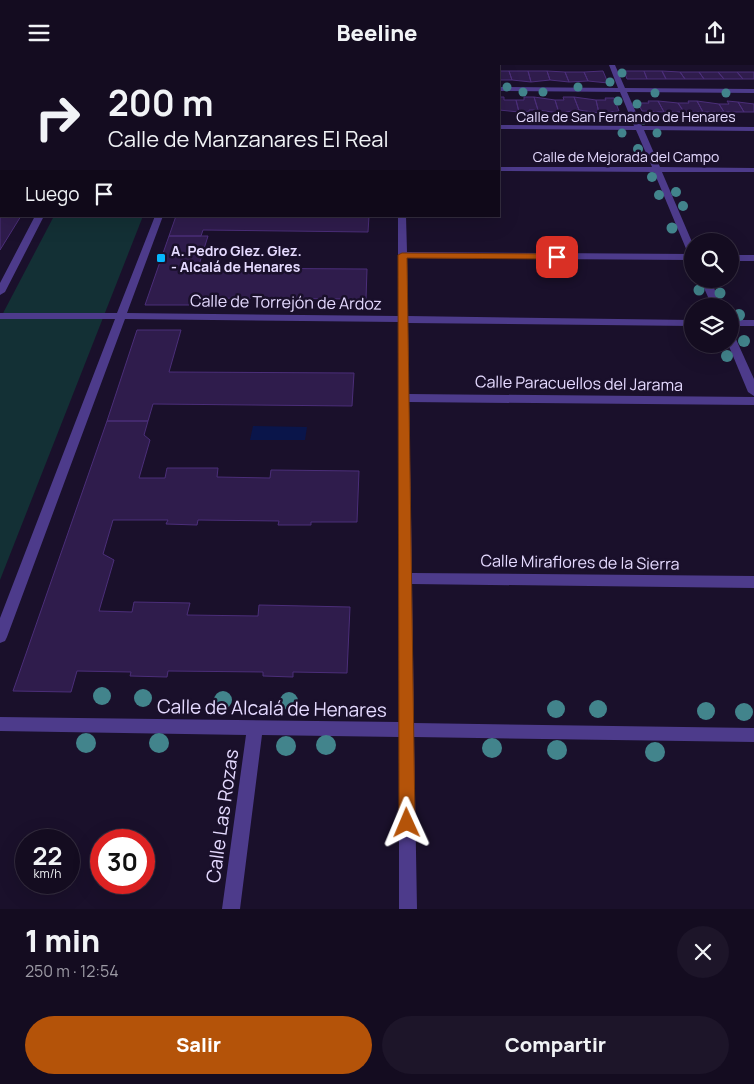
<!DOCTYPE html>
<html lang="es">
<meta charset="utf-8">
<style>
body{margin:0;font-family:Manrope,sans-serif;background:#1d1529;color:#f1f3f6;height:100vh;display:flex;flex-direction:column;font-size:19px;white-space:nowrap}
*{box-sizing:border-box;margin:0}
p{font-size:16px;color:#9d9ba5}
.icon{flex:none;width:28px;height:28px;fill:none;stroke:currentColor;stroke-width:2;stroke-linecap:round;stroke-linejoin:round}
.map{position:relative;height:844px;overflow:hidden}
.details{display:flex;flex-direction:column;background:#140c20;flex:1}
.details>*{flex:none}
.guide{position:absolute;left:0px;top:0px;width:500px;height:152px;box-shadow:0 5px 20px #0002,0 0 0 1px #332c3e;background:#140c20;color:#f1f3f6;overflow:hidden}
.fabs{position:absolute;left:684px;top:168px;display:grid;gap:10px}
.fabs a{display:grid;place-items:center;width:55px;height:55px;border-radius:50%;background:#140c20;box-shadow:0 5px 20px #0002,0 0 0 1px #332c3e;font-size:25px}
.speed{position:absolute;left:15px;top:764px;display:flex;gap:10px;font-size:25px;font-weight:700;text-align:center}
.speed>*{display:grid;place-content:center;width:65px;height:65px;border-radius:50%;background:#140c20;box-shadow:0 5px 20px #0002,0 0 0 1px #332c3e;line-height:1}
.speed small{font-size:12px;font-weight:400}
.speed .limit{border:8px solid #d22;background:#fff;color:#111}
.pin{position:absolute;display:grid;place-items:center;width:42px;height:42px;color:#fff;margin:-21px;border-radius:10px;box-shadow:0 2px 8px #0006}
.me{position:absolute;width:55px;margin:-28px;rotate:359deg;stroke-linejoin:round;filter:drop-shadow(0 0 4px #0008)}
.turn{display:flex;align-items:center;gap:18px;height:105px;padding:0 25px;font-size:22px}
.turn .icon{width:65px;height:65px;stroke-width:2.5}
.turn b{display:block;font-size:35px;line-height:42px}
.then{display:flex;align-items:center;height:48px;padding:0 25px;background:#0003;gap:10px;font-size:19px}
.round{display:grid;place-items:center;flex:none;width:52px;height:52px;border-radius:26px;background:#1d1529}
.summary{display:flex;align-items:center;justify-content:space-between;height:85px;padding:0 25px}
h1{font-size:30px;font-weight:800;line-height:38px}
.cta{display:flex;gap:10px;margin-top:auto;padding:10px 25px}
.cta a{flex:1;height:58px;border-radius:30px;background:#b45309;color:#fff;font-size:20px;font-weight:800;line-height:58px;text-align:center}
.cta a+a{background:#1d1529;color:#f1f3f6}
header{display:flex;justify-content:space-between;align-items:center;height:65px;padding:0 25px;background:#140c20;font-size:22px;font-weight:800}
.map>svg:first-child{display:block}
</style>
<header><svg class="icon" aria-label="menu" viewBox="0 0 24 24"><path d="M4 6h16M4 12h16M4 18h16"/></svg>Beeline<svg class="icon" aria-label="share" viewBox="0 0 24 24"><path d="M12 15V3M7 8l5-5 5 5M5 13v7h14v-7"/></svg></header>
<div class="map">
<svg width="754" height="844" viewBox="0 0 754 844">
<rect width="100%" height="100%" fill="#1a102b"/>
<path fill="#133035" d="M54,151H143L0,515V254Z"/>
<path fill="#0a154a" d="M253,361L307,362L305,375H250Z"/>
<path fill="#2f1c4c" stroke="#4b2e79" d="M0,0L80,1L108,0L107,1H1V9Z
M272,0H369L272,1Z
M499,6H509L512,15H500L499,17Z
M509,6H528L531,17L512,15Z
M528,6H547L550,15L531,17Z
M547,6L565,7L569,17L550,15Z
M603,6L608,18L588,16L584,7Z
M624,6H644L647,14H627Z
M644,6H662L666,14H647Z
M662,6L680,7L685,14H666Z
M565,7H584L588,16L569,17Z
M680,7H699L704,14H685Z
M699,7H718L724,14H704Z
M718,7H737L743,14H724Z
M737,7H754V14H743Z
M499,32H504V35H516L519,47L499,45Z
M524,32H534L538,45H529V47H519L516,35H524Z
M534,32L555,35L559,48L538,45Z
M563,32H574L579,45L559,48L555,35H564Z
M574,32L596,35L599,48L579,45Z
M605,33H614L619,46L599,48L596,35H606Z
M648,36H658L664,47L642,46L638,38H649Z
M658,36L678,38L684,47H664Z
M688,36H697L703,47H684L678,38H689Z
M697,36L719,39L724,47H703Z
M727,36L738,37L744,47H724L719,39H729Z
M738,37L754,39V47H744Z
M0,140L1,151H21L0,185Z
M176,151H369L368,167L203,165L201,171H169Z
M169,171H208L198,203L367,204L366,234L191,233L189,240H145Z
M137,265H181L169,307L354,308L352,341L153,339L148,356H107Z
M107,356H148L144,370L150,375L139,413H165L167,403H218L217,412L270,413L271,405L359,406L357,457H311V460H278L279,456L198,455L197,460L166,459L168,455H113L103,489L114,495L99,546L132,547L134,537L190,538L187,550L258,551L259,540L350,542L347,608L293,607V612L263,611V607L168,606L167,612L130,611L131,607L77,606L71,627L13,626Z"/>
<g fill="none" stroke-linecap="round" stroke-linejoin="round">
<path fill="#4d3b8b" fill-rule="evenodd" d="M120,0H126V1H120Z
M398,0H404V1H398Z
M609,0H615L625,23L754,24V28L627,27L642,61L754,62V66L644,65L660,102L754,103V107H662L692,177V189L687,186L654,107L499,106V102H652L636,65L499,64V60L634,61L620,27L499,26V22L618,23Z
M0,56H1V60H0Z
M35,151H44L5,227L0,230V218Z
M155,151H163L127,248L398,251V151H406L407,187L692,189V195L407,193L408,251L692,255V261L408,258L409,329L754,332V340L409,337L412,508L754,511V523L412,519L414,658L754,663V677L414,672L417,844H399V672L262,670L240,844H222L246,670L0,666V652L399,657L398,257L125,254L7,572L5,576L0,578V553L115,254H0V248H117Z
M730,190H754V196H730Z
M700,214H710L722,241H712Z
M730,255H754V261H730Z
M730,269L735,272L754,314V331L748,327L728,279H730Z"/>
</g>
<g fill="#42848c">
<circle cx="622" cy="8" r="4.5"/>
<circle cx="610" cy="17" r="4.5"/>
<circle cx="507" cy="22" r="4.5"/>
<circle cx="578" cy="22" r="4.5"/>
<circle cx="523" cy="27" r="4.5"/>
<circle cx="543" cy="27" r="4.5"/>
<circle cx="655" cy="28" r="4.5"/>
<circle cx="726" cy="28" r="4.5"/>
<circle cx="618" cy="36" r="4.5"/>
<circle cx="637" cy="39" r="4.5"/>
<circle cx="628" cy="53" r="4.5"/>
<circle cx="643" cy="55" r="4.5"/>
<circle cx="622" cy="68" r="4.5"/>
<circle cx="657" cy="68" r="4.5"/>
<circle cx="638" cy="84" r="5"/>
<circle cx="659" cy="94" r="5"/>
<circle cx="652" cy="112" r="5"/>
<circle cx="676" cy="127" r="5"/>
<circle cx="659" cy="130" r="5"/>
<circle cx="683" cy="141" r="5"/>
<circle cx="672" cy="163" r="5.5"/>
<circle cx="699" cy="225" r="5.5"/>
<circle cx="720" cy="228" r="5.5"/>
<circle cx="739" cy="250" r="6"/>
<circle cx="744" cy="276" r="6"/>
<circle cx="727" cy="291" r="6"/>
<circle cx="102" cy="631" r="9"/>
<circle cx="143" cy="633" r="9"/>
<circle cx="223" cy="635" r="9"/>
<circle cx="289" cy="636" r="9"/>
<circle cx="556" cy="644" r="9"/>
<circle cx="598" cy="644" r="9"/>
<circle cx="706" cy="646" r="9"/>
<circle cx="744" cy="647" r="9"/>
<circle cx="86" cy="678" r="10"/>
<circle cx="159" cy="678" r="10"/>
<circle cx="326" cy="680" r="10"/>
<circle cx="286" cy="681" r="10"/>
<circle cx="492" cy="683" r="10"/>
<circle cx="557" cy="685" r="10"/>
<circle cx="655" cy="687" r="10"/>
</g>
<path fill="#b45309" stroke="#753606" d="M402,188L557,189L561,192L557,194L407,193L415,758L413,764L407,766L402,764L399,758L398,190Z"/>
<rect fill="#06b7ff" stroke="#1a102b" stroke-width="2" x="156" y="188" width="10" height="10" rx="2.5"/>
<g text-anchor="middle" dominant-baseline="central" stroke-width="5" stroke-linejoin="round" paint-order="stroke">
<g font-size="14" fill="#e5daff" stroke="#1a102b">
<text x="626" y="51">Calle de San Fernando de Henares</text>
<text x="626" y="91">Calle de Mejorada del Campo</text>
</g>
<g font-size="14" font-weight="bold" fill="#e5daff" stroke="#1a102b" text-anchor="start">
<text x="171" y="185">A. Pedro Glez. Glez.<tspan x="171" dy="16">- Alcalá de Henares</tspan></text>
</g>
<g font-size="16" fill="#e5daff" stroke="#1a102b">
<text transform="translate(286 237) rotate(1)">Calle de Torrejón de Ardoz</text>
<text transform="translate(579 318) rotate(1)">Calle Paracuellos del Jarama</text>
<text transform="translate(580 497) rotate(1)">Calle Miraflores de la Sierra</text>
</g>
<g font-size="19" fill="#e5daff" stroke="#1a102b">
<text transform="translate(272 643) rotate(1)">Calle de Alcalá de Henares</text>
<text transform="translate(222 751) rotate(-82)">Calle Las Rozas</text>
</g>
</g>
</svg>
<div class="fabs">
<a><svg class="icon" aria-label="search" viewBox="0 0 24 24"><circle cx="10" cy="10" r="6"/><path d="M15 15l6 6"/></svg></a>
<a><svg class="icon" aria-label="layers" viewBox="0 0 24 24"><path d="M12 4l9 5-9 5-9-5zM3 14l9 5 9-5"/></svg></a>
</div>
<div class="speed"><div>22<small>km/h</small></div><div class="limit">30</div></div>
<div class="pin" style="left:557px;top:192px;background:#d93025"><svg class="icon" aria-label="arrive" viewBox="0 0 24 24"><path d="M6 21V4h12l-3 4 3 4H6"/></svg></div>
<svg class="me" style="left:407px;top:758px" viewBox="-20 -20 40 40"><path d="M0-17L14 15 0 8-14 15z" fill="#b45309" stroke="#fff" stroke-width="4"/></svg>
<div class="guide">
<div class="turn"><svg class="icon" aria-label="right" viewBox="0 0 24 24"><path d="M7 20v-9h11M14 6l5 5-5 5"/></svg><div><b>200 m</b>Calle de Manzanares El Real</div></div>
<div class="then">Luego<svg class="icon" aria-label="arrive" viewBox="0 0 24 24"><path d="M6 21V4h12l-3 4 3 4H6"/></svg></div>
</div>
</div>
<section class="details">
<div class="summary"><div><h1>1 min</h1><p>250 m · 12:54</p></div><a class="round"><svg class="icon" aria-label="close" viewBox="0 0 24 24"><path d="M6 6l12 12M18 6L6 18"/></svg></a></div>
<div class="cta"><a>Salir</a><a>Compartir</a></div>
</section>
